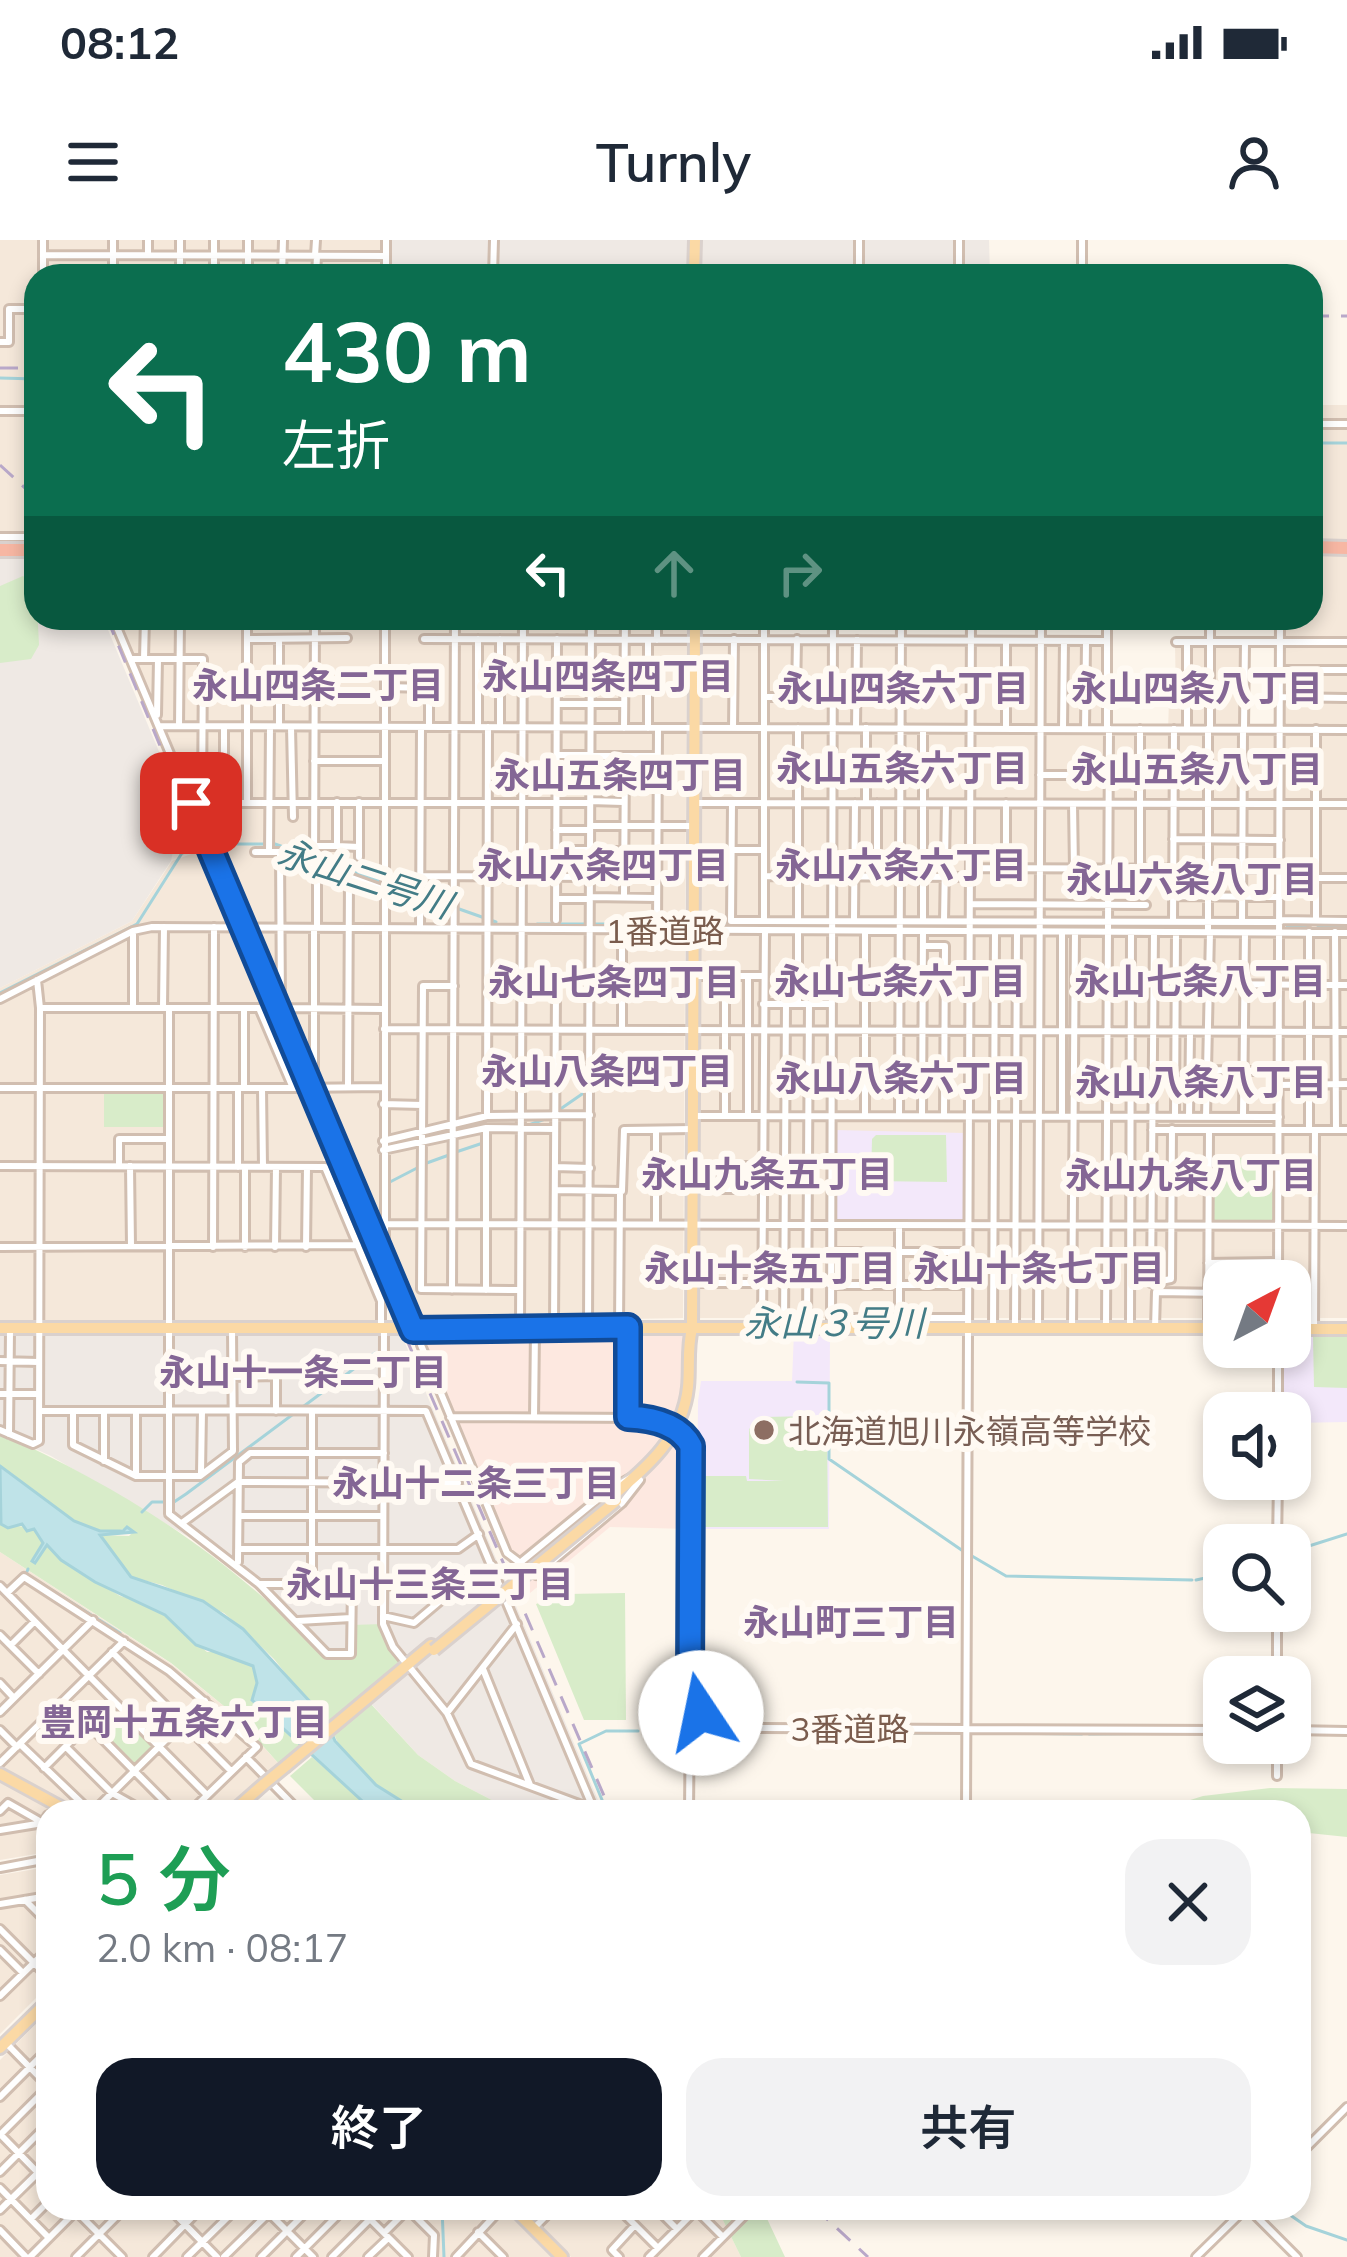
<!DOCTYPE html>
<html lang="ja">
<meta charset="utf-8">
<style>
body{margin:0;font-family:Mulish,"Noto Sans JP",sans-serif;background:#f2f2f3;color:#1f2937;height:100vh;display:flex;flex-direction:column;font-size:45px;white-space:nowrap}
*{box-sizing:border-box;margin:0}
p{font-size:39px;color:#747a83}
.icon{flex:none;width:66px;height:66px;fill:none;stroke:currentColor;stroke-width:2;stroke-linecap:round;stroke-linejoin:round}
.map{position:relative;flex:1;overflow:hidden}
.drawer{position:absolute;left:36px;top:1560px;width:1275px;height:420px;display:flex;flex-direction:column;background:#fff;border-radius:36px;box-shadow:0 6px 18px #0003}
.drawer>*{flex:none}
.banner{position:absolute;left:24px;top:24px;width:1299px;height:366px;border-radius:36px;box-shadow:0 6px 18px #0003;background:#0b6e4f;color:#fff;overflow:hidden}
.needle{width:78px;rotate:41deg}
.buttons{position:absolute;left:1203px;top:1020px;display:grid;gap:24px}
.buttons a{display:grid;place-items:center;width:108px;height:108px;border-radius:24px;background:#fff;box-shadow:0 6px 18px #0003;font-size:60px}
.pin{position:absolute;display:grid;place-items:center;width:102px;height:102px;color:#fff;margin:-51px;border-radius:24px;box-shadow:0 6px 18px #0006}
.me{position:absolute;width:132px;margin:-66px;rotate:349deg;stroke-linejoin:round;filter:drop-shadow(0 0 9px #0008)}
.turn{display:flex;align-items:center;gap:42px;height:252px;padding:0 60px;font-size:54px}
.turn .icon{width:156px;height:156px;stroke-width:2.5}
.turn b{display:block;font-size:84px;line-height:102px}
.lanes{display:flex;align-items:center;height:114px;padding:0 60px;background:#0003;justify-content:center;gap:60px;direction:ltr}
.lanes .off{opacity:.35}
.round{display:grid;place-items:center;flex:none;width:126px;height:126px;border-radius:36px;background:#f2f2f3}
.headline{display:flex;align-items:center;justify-content:space-between;height:204px;padding:0 60px}
h1{font-size:72px;font-weight:600;line-height:90px;color:#1e9e55}
.primary-button{display:flex;gap:24px;margin-top:auto;padding:24px 60px}
.primary-button a{flex:1;height:138px;border-radius:36px;background:#111827;color:#fff;font-size:48px;font-weight:600;line-height:138px;text-align:center}
.primary-button a+a{background:#f2f2f3;color:#1f2937}
.status{display:flex;justify-content:space-between;align-items:center;height:84px;padding:0 60px;background:#fff;direction:ltr}
.status svg{height:33px;fill:currentColor}
header{display:flex;justify-content:space-between;align-items:center;height:156px;padding:0 60px;background:#fff;font-size:54px;font-weight:600}
.map>svg:first-child{display:block}
</style>
<div class="status"><b>08:12</b><svg viewBox="0 0 49 12"><path d="M0 12V9h3v3zM5 12V6h3v6zM10 12V3h3v9zM15 12V0h3v12zM26 1h20v11H26zM47 4h2v5h-2z"/></svg></div>
<header><svg class="icon" aria-label="menu" viewBox="0 0 24 24"><path d="M4 6h16M4 12h16M4 18h16"/></svg>Turnly<svg class="icon" aria-label="person" viewBox="0 0 24 24"><circle cx="12" cy="8" r="4"/><path d="M4 21q1-7 8-7t8 7"/></svg></header>
<div class="map">
<svg width="1347" height="2017" viewBox="0 0 1347 2017">
<rect width="100%" height="100%" fill="#fdf6ec"/>
<path fill="#f5e8da" d="M0,0H391V36H36V297L0,298Z
M1311,165H1347V679L1284,678L1285,378H1311Z
M116,378H687L683,1078L416,1083Z
M701,404H1103L1106,494L1168,491L1169,460H1176L1175,404H1243L1241,485L1273,486L1276,481L1275,1041H1224V1078H699Z
M197,612L324,914L323,925L379,1060L378,1084L0,1087V748L132,681L172,621Z
M1347,697V1078H1290V1041H1283L1284,698Z
M0,1312L170,1423L235,1475L278,1523L226,1572H48V1612L0,1620Z
M48,1627V1746L0,1794V1635Z
M48,1772V1968H502L551,2017H0V1820Z
M523,1968H717L741,2017H571Z"/>
<path fill="#fde8e0" d="M415,1096H684L681,1162L666,1194L688,1210L689,1289L610,1287L524,1358Z"/>
<path fill="#efe9e4" d="M391,0H989L990,36H391Z
M36,314V378H103L194,595L175,602L171,621L132,681L0,748V315Z
M0,1092L402,1096L603,1572H515L455,1541L418,1515L365,1457L351,1414L323,1415L270,1360L202,1305L51,1216L0,1193Z"/>
<path fill="#f3e8fa" d="M835,890L964,893L965,981H836Z
M794,1092H830L829,1289H697L698,1161L701,1141H792Z
M1290,1094L1347,1095V1182L1290,1183V1173H1282L1283,1107H1290Z"/>
<path fill="#d8ecc9" d="M23,336L36,345L39,405L31,419L0,423V346Z
M104,851H167L168,887H104Z
M876,895H946L947,942L871,941L872,899Z
M1209,917L1253,918L1260,925H1279V986H1208Z
M1313,1097H1347V1148L1314,1147Z
M816,1176L827,1186L828,1287H699V1236H746L747,1241H784L749,1239V1189L762,1177Z
M0,1193C127,1251 225,1314 323,1414H351V1385L383,1384L405,1422L330,1489L274,1419L243,1389L224,1373L162,1345L131,1337L100,1295L129,1296L133,1292L127,1288C77,1306 39,1248 0,1226Z
M0,1275L1,1284L34,1288L44,1303L32,1321L35,1322L47,1305L61,1320L120,1356L143,1362L165,1375L207,1412H221L253,1426L257,1443L252,1460L303,1506L280,1525L235,1475L171,1423L0,1312Z
M625,1353L626,1480H584L536,1364L566,1354Z
M113,1460L159,1506L134,1531L88,1485Z
M370,1463L418,1515L455,1541L515,1572C449,1572 412,1584 363,1531C351,1519 338,1509 334,1493Z
M312,1517L375,1572H326L290,1536Z
M1270,1548L1347,1549V1597L1299,1592V1572H1152L1203,1556Z
M717,1968H733L738,1977L744,1968H762L785,2017H741Z"/>
<path fill="#bfe3e8" stroke="#a5d3da" stroke-width="3" d="M0,1226L74,1281L100,1291H123L127,1287L134,1292L100,1295L131,1337L203,1361L243,1389L326,1479L335,1501L376,1545L419,1572L371,1569L252,1460L257,1443L253,1426L196,1405L165,1375L95,1342L61,1320L47,1305L35,1323L32,1321L43,1303L34,1289L27,1291L22,1284L8,1288L1,1284Z"/>
<g fill="none" stroke-linecap="round" stroke-linejoin="round">
<path stroke="#a5d3da" stroke-width="3" d="M0,138L36,139
M1311,203H1347
M537,684H584
M595,684H652
M722,684L756,685
M772,685L824,686
M907,685L963,686
M1017,685L1032,686
M839,686L891,685
M1047,686H1100
M1318,686L1343,687
M1115,687L1199,688
M1216,687H1272
M1287,687L1308,686
M0,753L137,684L182,613L213,604H275L496,682
M593,847L620,830
M559,870L585,852
M526,886L545,879
M456,912L483,903
M424,924L449,915
M388,943L419,927
M524,1082H679
M704,1082H964
M973,1082L1156,1083
M1290,1083H1347
M797,1142L829,1143V1219L963,1311
M142,1272L152,1262H174L186,1254L375,1113
M1290,1312L1347,1294
M972,1316L1006,1336L1192,1340
M28,1329L26,1334L120,1393
M1196,1340L1224,1334
M645,1490L684,1491
M695,1491L821,1492
M832,1492L862,1493
M868,1493H960
M1005,1493L1082,1494
M1089,1494L1188,1493
M1202,1494H1224
M1290,1494H1347
M607,1572L579,1504L606,1491H638
M442,1968L444,2017
M1280,1968L1306,1986L1347,2000"/>
<defs>
<path id="minor" d="M148,0V15
M180,0V36
M386,0V36
M859,0V36
M959,0V36
M1082,0V36
M43,15L386,16
M315,16L316,0
M386,35L493,36
M43,36V0
M113,36V0
M214,36V0
M248,36V0
M282,36L283,0
M316,36L317,16
M493,36L494,0
M0,102H9V69H36
M0,171H36
M1311,184H1347
M0,297H36
M113,378L411,1087
M247,378V562
M1210,378V488
M247,399L347,398
M279,399V485
M424,399L1107,401
M657,400V378
M648,401V488
M1176,402H1347
M131,419H203L202,562
M144,419L145,378
M592,424H625
M1281,430H1347
M557,444H625
M385,447L429,448V487
M796,456L797,399
M764,457H832
M1281,457L1347,458
M557,464H624
M157,475L158,419
M159,486L1347,490
M179,486L180,378
M291,487L293,577
M478,487V399
M500,487V399
M1006,487V401
M624,488L625,378
M733,488L734,399
M856,488L857,400
M866,488V563
M1063,488L1064,401
M1187,488V402
M1244,488L1245,402
M923,489V681
M1085,489L1086,403
M1107,489V378
M558,515H590
M590,516H658
M314,521H383
M1040,535H1108
M556,536H589
M590,539H625
M224,561V487
M590,561L623,562
M337,562V606L359,607
M359,562V617
M191,563H589
M697,563L1347,564
M732,563L731,681L1280,682
M1073,564L1074,629
M590,586H694
M556,590H589
M1173,599L1280,600
M314,606H337
M556,610H589
M694,610H762
M590,611H623
M255,612H280L382,649
M269,612L270,487
M280,612L281,768
M314,625L315,378
M317,626V687
M970,628L1280,629
M1006,629V563
M1140,629V489
M590,633H623
M420,636L590,637
M764,636L970,637
M877,637V563
M1280,638H1347
M1173,656L1280,657
M590,657L657,658
M624,657L625,516
M558,659H590
M970,664L1146,665
M854,679L855,563
M556,680L557,399
M764,680V378
M1280,680L1347,681
M1316,680V489
M798,681V488
M944,681L946,564
M1173,682L1174,489
M1242,682L1243,490
M420,688L421,487
M622,690V789
M133,691V768
M657,691L658,488
M798,691V764
M1154,692L1151,1043L1171,1039L1172,889
M1208,692V489
M1309,692V890
M1335,692L1336,890
M924,706H945L944,876
M693,736H764
M748,736V876
M1175,744L1347,745
M454,746H423L421,1049L520,1050
M521,747H552L556,750L554,1087
M0,759L133,691L152,687L1347,693
M763,764H832
M163,767L164,687
M169,768V1274L259,1344L327,1414H351L352,1344
M244,768V848
M281,768L384,769
M384,789L1347,792
M1209,830L1279,831
M1279,845L1347,844
M314,847V688
M348,847L349,637
M0,848H293L259,768H40
M238,848V927
M262,848L263,927
M293,848L384,847
M383,864L422,865
M1243,875L1245,693
M487,876L488,487
M695,876L1279,877
M725,876V736
M865,876V691
M899,876L901,378
M922,876L923,691
M1062,876V692
M1175,877L1176,692
M1189,877L1190,792
M1206,877L1210,692
M1152,890H1347
M383,901L487,876L590,875
M383,910L486,888L555,889
M0,926L325,927L381,1061V1090
M119,926V899H169
M130,926L131,1006
M555,927L590,928
M693,941H721
M762,949H721V926H763
M555,950L622,951L624,890L693,889
M656,983V890
M384,984L1347,986
M899,986V1078
M0,1007L358,1005
M213,1007L214,687
M245,1007V927
M275,1007L276,927
M306,1007L307,927
M830,1012H969
M382,1018L385,1014V378
M1208,1023L1277,1022
M1278,1041L1280,378
M692,1043H762
M830,1045H968
M452,1050L455,378
M486,1050V888
M831,1078H968
M1208,1078H1224
M1106,1086L1109,489
M520,1087L523,378
M588,1087L591,378
M619,1087L620,951
M762,1087L765,690
M784,1087L786,764
M807,1087L809,764
M1015,1087L1017,692
M472,1088V1097L424,1099L421,1105L507,1313L536,1335L622,1263L640,1240
M831,1088L833,378
M993,1088L995,692
M1038,1088L1041,378
M1072,1088L1075,692
M1130,1088L1131,692
M1155,1088L1156,1052L1224,1053
M1208,1088L1209,890
M1314,1089L1315,890
M0,1121L38,1122
M232,1137L276,1136V1171
M0,1154H38
M39,1171C168,1170 297,1170 426,1171L591,1563L587,1567L471,1524L447,1473L393,1407L383,1384L384,1090
M73,1171V1205L136,1236H200L233,1211L232,1089
M312,1171V1344
M1278,1173V1107
M450,1177L644,1178L669,1186L688,1199L690,1445C694,1471 708,1485 735,1488L1224,1490
M534,1177L535,1091
M628,1177V1090
M0,1190L33,1204L39,1201L40,768L37,740
M9,1194L10,1090
M104,1221V1171
M201,1233L202,1171
M136,1236V1171
M239,1276H383
M182,1283L238,1242L458,1243
M1277,1305L1278,1239
M238,1309H458L479,1294
M238,1322L239,1222L250,1213H384
M521,1322L609,1250L632,1237
M259,1344H382L454,1356L492,1325
M0,1346L207,1555
M7,1353L24,1337L169,1431L257,1507L190,1572
M383,1376L414,1383L446,1356
M298,1381L351,1378
M0,1395L39,1434
M11,1405L34,1382
M112,1412L231,1531
M483,1429L530,1545
M1277,1437V1371
M0,1443L14,1458
M64,1460L175,1572
M0,1472L93,1380
M447,1473L517,1384
M0,1490L17,1507
M1290,1490L1347,1491
M1277,1503V1536
M20,1504L91,1572
M66,1507L112,1553L146,1572
M246,1517L300,1572
M0,1523L124,1401
M44,1528L88,1484
M0,1571L8,1563L43,1583
M93,1572L205,1461
M689,1572L690,1467L694,1464
M966,1572L971,378
M48,1575L43,1583L48,1613
M0,1590L43,1583
M0,1628L48,1619
M25,1660L48,1683
M0,1664L48,1656
M0,1689L48,1737
M0,1710L23,1733
M0,1756L48,1709
M6,1803L48,1846
M0,1857L48,1809
M0,1894L48,1943
M0,1895L48,1847
M1299,1915L1347,1867
M0,1932L48,1884
M0,1948L49,1998
M73,1968L122,2017
M169,1968L217,2017
M264,1968L313,2017
M359,1968L408,2017
M407,1968L434,1995L433,2017
M618,1968L658,2008
M656,1968L677,1989
M1248,1968L1297,2017
M0,1970L48,1923
M697,1971L723,1997
M31,1979L48,1962
M533,1989L554,1968
M0,1990L26,2017
M478,1992L503,2017
M384,1993L407,1970
M30,2017L78,1969
M76,2017L125,1968
M153,2017L201,1968
M187,2017L237,1968
M224,2017L274,1968
M261,2017L310,1968
M296,2017L345,1968
M332,2017L370,1979
M368,2017L387,1999
M456,2017L502,1968
M619,2017L612,2010L635,1985
M649,2017L698,1968
M703,2017L752,1968
M1196,2017L1246,1968"/>
<path id="major" d="M694,36L695,0
M0,1088H1224
M1290,1089H1347
M612,1256C648,1227 683,1196 688,1147C690,1128 687,1107 692,1089L695,378
M286,1526L431,1405
M0,1534L70,1572
M232,1572L264,1544
M0,1808L48,1761
M513,1968L562,2017"/>
<path id="highway" d="M1311,307L1347,308
M0,310H36"/>
</defs>
<use href="#minor" stroke="#d1beb0" stroke-width="12"/>
<use href="#major" stroke="#dad1cd" stroke-width="16"/>
<use href="#highway" stroke="#dad1cd" stroke-width="18"/>
<use href="#minor" stroke="#fff" stroke-width="6"/>
<use href="#major" stroke="#fbd9a5" stroke-width="10"/>
<use href="#highway" stroke="#f7b7a3" stroke-width="12"/>
<path stroke="#b9a8c9" stroke-width="3" stroke-dasharray="18 12" stroke-linecap="butt" d="M1311,76H1347
M0,128H36
M0,225L36,258
M107,378L403,1091L611,1572
M815,1968L868,2017"/>
<defs>
<path id="major-bridge" d="M434,1410L616,1261
M264,1544L286,1526"/>
</defs>
<use href="#major-bridge" stroke="#dad1cd" stroke-width="16" stroke-linecap="butt"/>
<use href="#major-bridge" stroke="#fbd9a5" stroke-width="10"/>
</g>
<g fill="none" stroke-linecap="round" stroke-linejoin="round">
<defs>
<path id="route" d="M191,563L413,1090L628,1087V1177C651,1178 679,1183 691,1206L690,1445L701,1473"/>
</defs>
<use href="#route" stroke="#114b97" stroke-width="30"/>
<use href="#route" stroke="#1a73e8" stroke-width="21"/>
</g>
<circle fill="#8d6e63" stroke="#fffaf3" stroke-width="4.5" cx="764" cy="1190" r="12"/>
<g text-anchor="middle" dominant-baseline="central" stroke-width="12" stroke-linejoin="round" paint-order="stroke">
<g font-size="33" fill="#7a5c4d" stroke="#fffaf3">
<text x="665" y="690">1番道路</text>
<text x="850" y="1488">3番道路</text>
</g>
<g font-size="33" fill="#785e54" stroke="#fffaf3" text-anchor="start">
<text x="788" y="1190">北海道旭川永嶺高等学校</text>
</g>
<g font-size="36" font-weight="bold" fill="#846695" stroke="#fffaf3">
<text x="608" y="435">永山四条四丁目</text>
<text x="318" y="444">永山四条二丁目</text>
<text x="903" y="447">永山四条六丁目</text>
<text x="1197" y="447">永山四条八丁目</text>
<text x="902" y="527">永山五条六丁目</text>
<text x="1197" y="528">永山五条八丁目</text>
<text x="620" y="534">永山五条四丁目</text>
<text x="603" y="624">永山六条四丁目</text>
<text x="901" y="624">永山六条六丁目</text>
<text x="1192" y="638">永山六条八丁目</text>
<text x="900" y="740">永山七条六丁目</text>
<text x="1200" y="740">永山七条八丁目</text>
<text x="614" y="741">永山七条四丁目</text>
<text x="607" y="830">永山八条四丁目</text>
<text x="901" y="837">永山八条六丁目</text>
<text x="1201" y="841">永山八条八丁目</text>
<text x="767" y="933">永山九条五丁目</text>
<text x="1191" y="934">永山九条八丁目</text>
<text x="770" y="1027">永山十条五丁目</text>
<text x="1039" y="1027">永山十条七丁目</text>
<text x="303" y="1131">永山十一条二丁目</text>
<text x="476" y="1242">永山十二条三丁目</text>
<text x="430" y="1343">永山十三条三丁目</text>
<text x="851" y="1381">永山町三丁目</text>
<text x="184" y="1481">豊岡十五条六丁目</text>
</g>
<g font-size="36" font-style="italic" fill="#437c86" stroke="#fffaf3">
<text transform="translate(365 638) rotate(18)">永山二号川</text>
<text x="834" y="1082">永山３号川</text>
</g>
</g>
</svg>
<div class="buttons">
<a><svg class="needle" viewBox="-14 -14 28 28"><path d="M0-13l5 13h-10z" fill="#e53935"/><path d="M0 13l5-13h-10z" fill="#747a83"/></svg></a>
<a><svg class="icon" aria-label="sound" viewBox="0 0 24 24"><path d="M4 9h4l5-4v14l-5-4H4zM17 9q2 3 0 6"/></svg></a>
<a><svg class="icon" aria-label="search" viewBox="0 0 24 24"><circle cx="10" cy="10" r="6"/><path d="M15 15l6 6"/></svg></a>
<a><svg class="icon" aria-label="layers" viewBox="0 0 24 24"><path d="M12 4l9 5-9 5-9-5zM3 14l9 5 9-5"/></svg></a>
</div>
<div class="pin" style="left:191px;top:563px;background:#d93025"><svg class="icon" aria-label="arrive" viewBox="0 0 24 24"><path d="M6 21V4h12l-3 4 3 4H6"/></svg></div>
<svg class="me" style="left:701px;top:1473px" viewBox="-20 -20 40 40"><circle r="19" fill="#fff"/><path d="M0-13L10 11 0 6-10 11z" fill="#1a73e8"/></svg>
<div class="banner">
<div class="turn"><svg class="icon" aria-label="left" viewBox="0 0 24 24"><path d="M17 20v-9H6M10 6l-5 5 5 5"/></svg><div><b>430 m</b>左折</div></div>
<div class="lanes"><svg class="icon" aria-label="left" viewBox="0 0 24 24"><path d="M17 20v-9H6M10 6l-5 5 5 5"/></svg><svg class="icon off" aria-label="ahead" viewBox="0 0 24 24"><path d="M12 20V5M6 11l6-6 6 6"/></svg><svg class="icon off" aria-label="right" viewBox="0 0 24 24"><path d="M7 20v-9h11M14 6l5 5-5 5"/></svg></div>
</div>
<section class="drawer">
<div class="headline"><div><h1>5 分</h1><p>2.0 km · 08:17</p></div><a class="round"><svg class="icon" aria-label="close" viewBox="0 0 24 24"><path d="M6 6l12 12M18 6L6 18"/></svg></a></div>
<div class="primary-button"><a>終了</a><a>共有</a></div>
</section>
</div>
